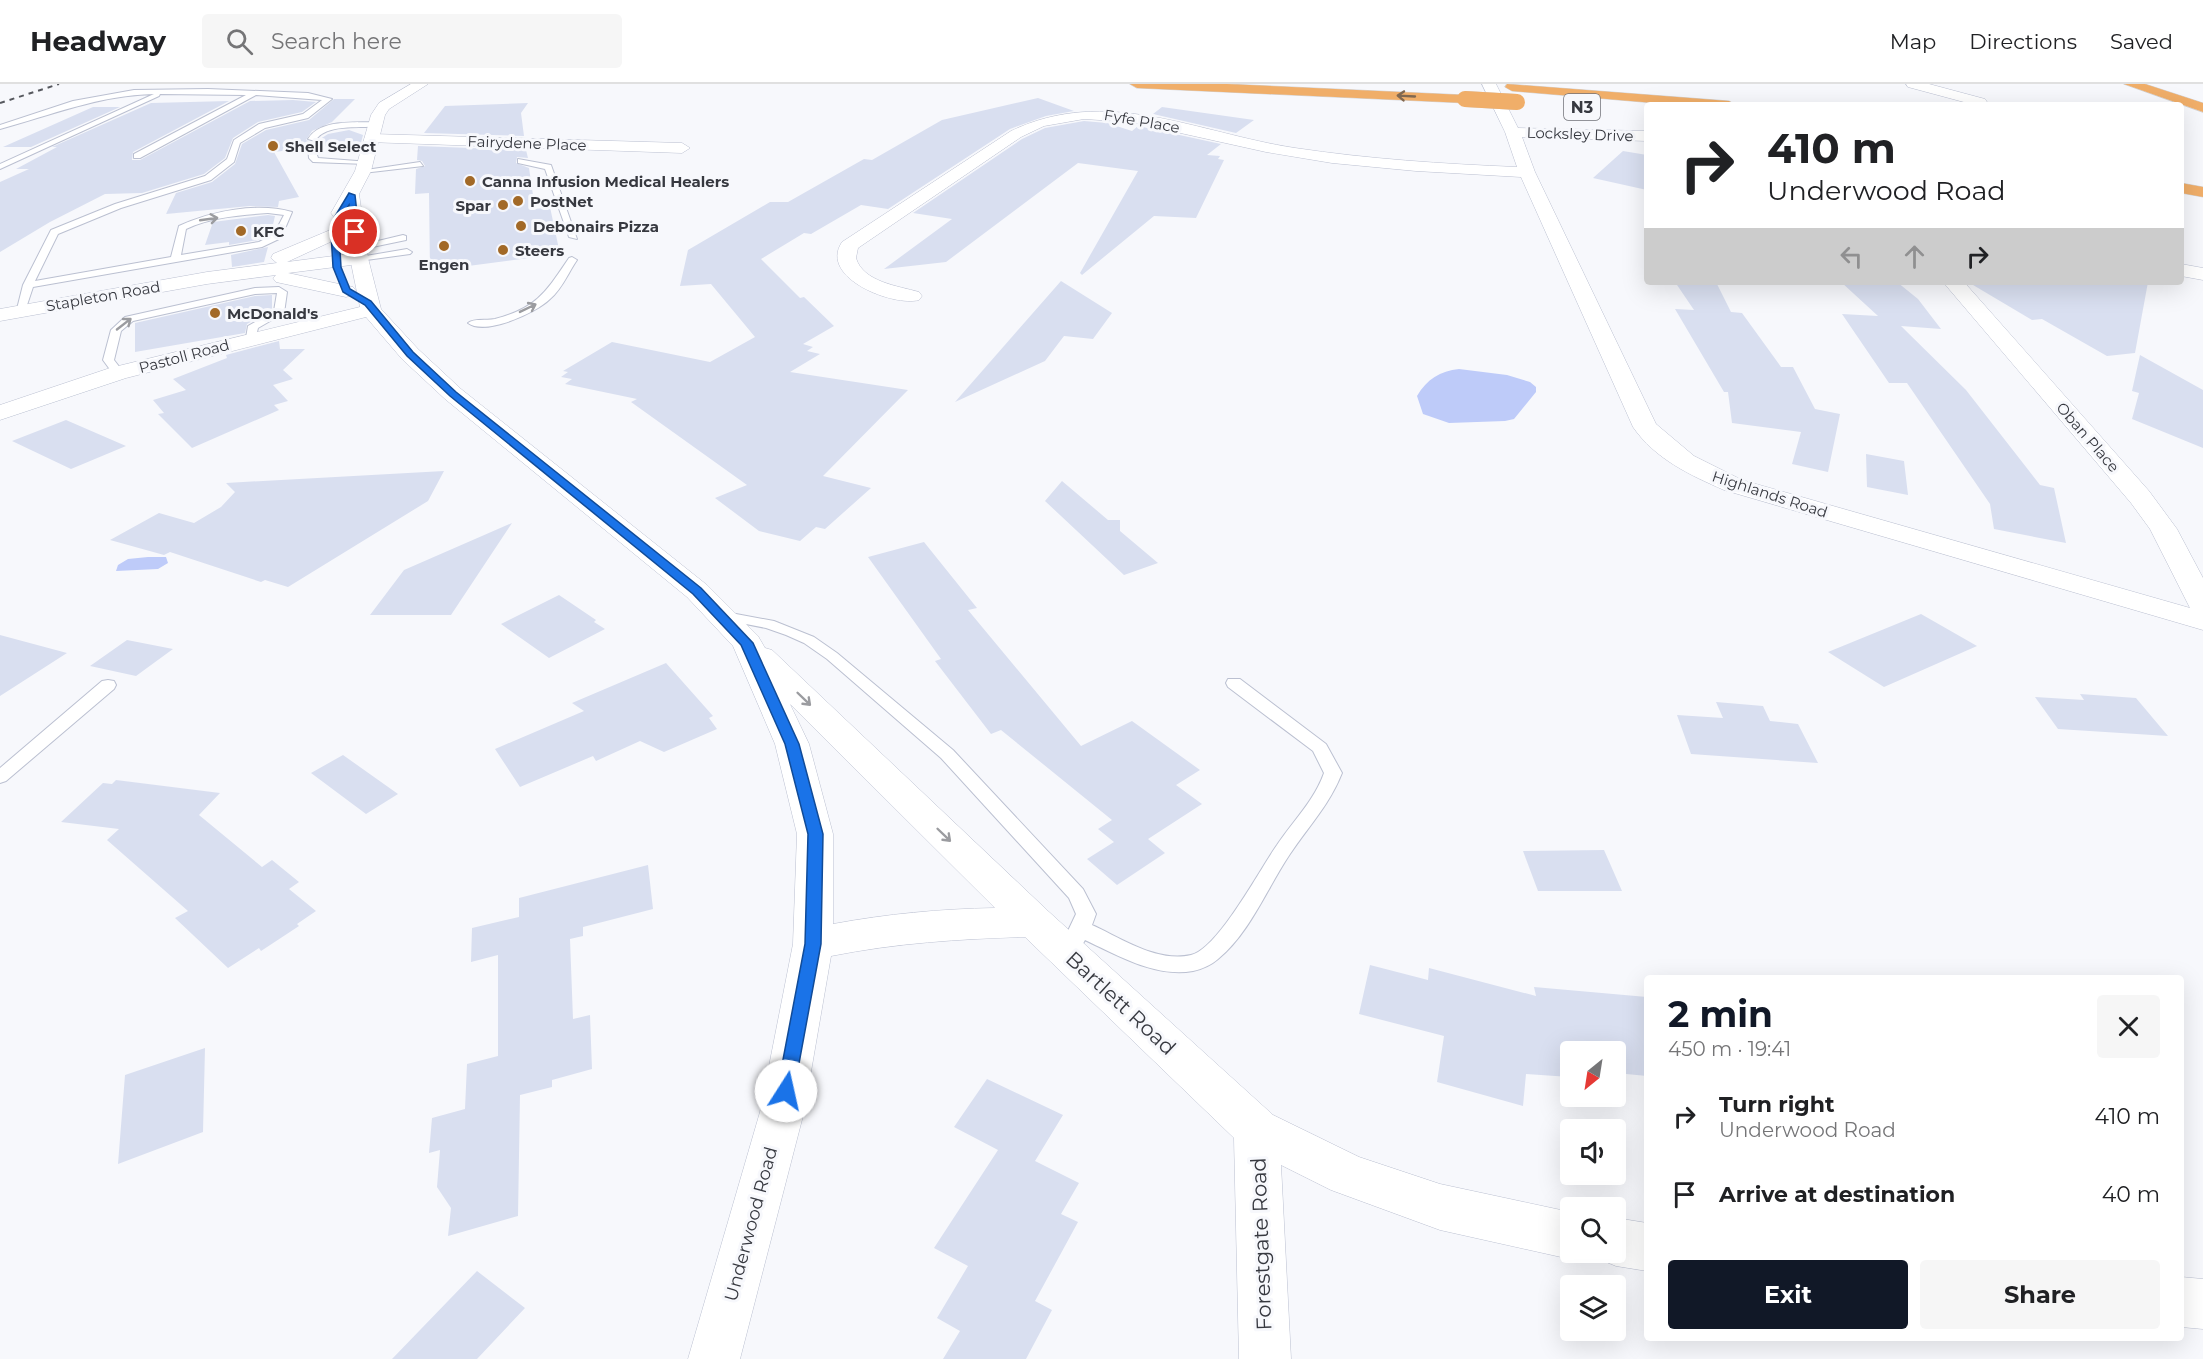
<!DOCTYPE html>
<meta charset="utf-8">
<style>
body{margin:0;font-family:Montserrat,sans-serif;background:#f6f6f6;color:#202124;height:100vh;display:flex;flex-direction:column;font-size:22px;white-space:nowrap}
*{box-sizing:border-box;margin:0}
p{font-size:20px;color:#757577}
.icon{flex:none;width:33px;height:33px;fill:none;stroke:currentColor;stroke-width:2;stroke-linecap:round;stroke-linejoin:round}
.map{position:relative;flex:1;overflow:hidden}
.drawer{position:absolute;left:1644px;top:891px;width:540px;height:366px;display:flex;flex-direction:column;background:#fff;border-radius:6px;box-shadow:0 6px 24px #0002}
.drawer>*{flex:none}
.guide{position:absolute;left:1644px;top:18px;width:540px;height:183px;border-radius:6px;box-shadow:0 6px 24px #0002;background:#fff;color:#202124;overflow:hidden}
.needle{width:39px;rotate:210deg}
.fabs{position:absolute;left:1560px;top:957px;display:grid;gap:12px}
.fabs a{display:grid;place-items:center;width:66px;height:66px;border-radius:6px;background:#fff;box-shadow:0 6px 24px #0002;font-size:30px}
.pin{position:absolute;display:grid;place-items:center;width:51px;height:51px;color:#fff;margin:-26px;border:3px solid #fff;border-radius:50%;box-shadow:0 2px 6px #0007}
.me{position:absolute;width:66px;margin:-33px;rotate:10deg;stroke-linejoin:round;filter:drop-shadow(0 0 4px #0008)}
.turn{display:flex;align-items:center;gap:21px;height:126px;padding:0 24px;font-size:27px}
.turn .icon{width:78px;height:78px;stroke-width:2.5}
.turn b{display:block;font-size:42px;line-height:51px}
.lanes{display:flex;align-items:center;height:57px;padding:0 24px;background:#0003;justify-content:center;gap:30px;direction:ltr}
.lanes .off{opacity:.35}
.round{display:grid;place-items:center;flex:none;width:63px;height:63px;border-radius:6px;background:#f6f6f6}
.summary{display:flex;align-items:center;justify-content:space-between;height:102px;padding:0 24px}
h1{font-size:36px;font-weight:700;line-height:45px;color:#111827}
.action{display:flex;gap:12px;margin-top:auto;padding:12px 24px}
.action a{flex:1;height:69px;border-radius:6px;background:#111827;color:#fff;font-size:24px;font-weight:700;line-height:69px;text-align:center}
.action a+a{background:#f6f6f6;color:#202124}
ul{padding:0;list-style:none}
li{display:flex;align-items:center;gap:18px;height:78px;padding:0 24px}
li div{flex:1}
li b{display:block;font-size:22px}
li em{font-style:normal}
header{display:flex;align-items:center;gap:36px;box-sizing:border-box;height:84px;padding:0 30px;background:#fff;border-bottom:2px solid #e0e0e0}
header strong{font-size:28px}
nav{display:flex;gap:33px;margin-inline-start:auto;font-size:21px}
.search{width:420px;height:54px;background:#f6f6f6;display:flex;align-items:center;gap:15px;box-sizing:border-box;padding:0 21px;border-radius:6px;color:#757577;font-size:22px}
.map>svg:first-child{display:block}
</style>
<header>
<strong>Headway</strong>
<div class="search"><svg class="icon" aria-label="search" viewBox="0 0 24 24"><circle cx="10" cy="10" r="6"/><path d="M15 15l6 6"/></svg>Search here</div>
<nav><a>Map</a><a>Directions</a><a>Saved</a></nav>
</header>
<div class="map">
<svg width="2203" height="1275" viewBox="0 0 2203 1275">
<rect width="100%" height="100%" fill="#f7f8fc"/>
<path fill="#becbf9" d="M1459,285L1507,291L1530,298L1536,303V308L1514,335L1505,337L1449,339L1423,330L1417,312C1427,295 1440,287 1459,285Z
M148,473H166L168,479L158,485L116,487L118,481L128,475Z"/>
<path fill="#d9dff0" d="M1038,14L1074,27L1046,32L1010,45L888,125L861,121L811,150L804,149L761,175L800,214L804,213L834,242L803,260L813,263L807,267L820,270L790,288L908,306L823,392L871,404L825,445L816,443L800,457L759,447L715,414L747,401L631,318L637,315L565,300L572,295L561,293L568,288L563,287L612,258L710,278L755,253L711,200L680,202L688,166L770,118H788L864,75L872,76L942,36Z
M334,15H355L332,38L312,47L306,56L314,59L328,50L349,46L363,51L361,59L317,63L315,60H308L306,64L274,68L299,113L279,117L278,123L250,122L166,130L176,109L212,98L235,80L242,60L266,46L309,36Z
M293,16L316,18L302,28L258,38L233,54L225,74L204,90L142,109L105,110L50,138L0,168V98L29,85H16L57,63H52L151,19L229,17L133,68L132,76H140L250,17Z
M528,19L521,29L524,52L424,49L445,22Z
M93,23H120L31,63H3Z
M1162,23L1254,36L1236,49L1153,30Z
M1084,37L1107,39L1132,47L1138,42L1221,60L1207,71L1220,72L1218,75L1224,76L1196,134L1154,132L1082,191L1080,189L1138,87L1078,79L946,178L884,185L952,135L913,129L1022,55L1045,44Z
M418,62L526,66L528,74L517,73L516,79L529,84L535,125L550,123L560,170L430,187L429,109L415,110L416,85L425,82L422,77L417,76Z
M1623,67L1647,71V106L1593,94Z
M268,131L275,132L271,149L258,156L229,161V158L205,161L213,138Z
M268,163L264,178L232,183L231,171Z
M1061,197L1112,229L1093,255L1064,252L1045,277L955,318Z
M1675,198H1716L1731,228L1742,229L1781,283H1793L1815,325L1840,330L1828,388L1792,380L1801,348L1732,339L1728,308H1724L1675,225L1694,226Z
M1841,198H1897L1918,215L1941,245L1901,242L1966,306L2040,401L2054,404L2066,459L1994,445L1990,420L1907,299H1889L1842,230L1878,232Z
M1968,198H2148L2135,269L2107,272L2042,235L2032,236Z
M272,211V226L247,240L245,249L135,268V239L255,212Z
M279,257L280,265H305L283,286L293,295L273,301L288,317L274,321L279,326L192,364L158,330L164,329L153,316L186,306L173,295L227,274L226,271Z
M2140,271L2203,306V364L2132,335L2139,309L2132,307Z
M66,336L126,362L71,385L12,357Z
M1866,370L1904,377L1908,411L1867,403Z
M444,387L428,417L288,503L265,496L261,498L170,468L164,471L110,456L159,429L194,439L221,423L235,408L226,399Z
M1062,397L1108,436H1120V447L1158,479L1124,491L1045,417Z
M512,439L451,531H370L404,486Z
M924,458L977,524L968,526L1081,662L1132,637L1200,686L1176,701L1202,720L1148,755L1165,769L1117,801L1087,775L1114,758L1098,745L1112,736L1001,646L991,650L935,577L941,575L868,473Z
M559,511L596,536L594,538L605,545L549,574L501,540Z
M1921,530L1977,562L1884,603L1828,568Z
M0,551L67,569L0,612Z
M127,556L173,565L136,592L90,582Z
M666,579L713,632L709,634L717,645L664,668L640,657L596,677L593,672L520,703L495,665L584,627L572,619Z
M2080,610L2136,614L2168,652L2058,645L2035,613L2084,616Z
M1716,618L1763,622L1770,637L1798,640L1818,679L1691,670L1677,631L1723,634Z
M343,671L398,710L366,730L311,689Z
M116,696L220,709L199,731L262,783L272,776L299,798L289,805L316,827L297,840L299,842L261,867L259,864L228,884L175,834L188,827L107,756L119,745L61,738L103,699L112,700Z
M1604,766L1622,807H1538L1523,767Z
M648,781L653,825L583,843V852L570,855L573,935L590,931L592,985L552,996V1003L520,1011L518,1132L448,1152L451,1124L437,1103L440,1066L429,1069L432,1034L465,1025L467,980L498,972V871L471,878L472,844L519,833V814Z
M1370,881L1428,896L1429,884L1536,912L1534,903L1647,913V992L1616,989V968H1570V993L1526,990L1523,1022L1437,998L1444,952L1359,930Z
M205,964L203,1048L118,1080L125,991Z
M987,995L1063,1031L1035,1077L1079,1099L1061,1130L1078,1138L1035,1217L1052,1226L1026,1275H943L960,1247L937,1234L968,1182L934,1164L998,1066L954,1043Z
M477,1187L525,1224L477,1275H392Z"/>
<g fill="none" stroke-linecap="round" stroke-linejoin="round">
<defs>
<path id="lane" d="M208,5L308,9L332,15L308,34L265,44L240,59L234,78L211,96L121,124L58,150L35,197L171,173L179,142C211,127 258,118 292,128L281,154L262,163L33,203L25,227L16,229L23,201L51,146L115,120L205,92L227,75L234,56L259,40L303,30L322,16L256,11L140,74H134V70L246,11L160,10L159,12L0,85V80L154,10C100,11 51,31 0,45V41L73,17L134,6ZM268,129L284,131L274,150L259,158L181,171L186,145C211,133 240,131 268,129Z
M374,38L377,42C358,45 326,39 315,57L308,55C320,35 354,39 374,38Z
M308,62H314L318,74L370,78L366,80L313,78L309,74Z
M518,75L551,81L577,155L569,153L545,85L518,79Z
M420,78L423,82L363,89L359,87Z
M403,151L406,152V156L358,166L353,163Z
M407,165L412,168L410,170L359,177L354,174Z
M572,173L577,176C568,189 562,205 550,215C536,229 485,252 468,239C474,234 486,237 495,235C537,224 546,208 569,174Z
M255,204L279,203L287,208L284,229L258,244L255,256L246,254L248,242L274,227L277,209L255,210L133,237L121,247L114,276L124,289L122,291H114L103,276L111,246L125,233Z
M720,527L774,537L814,553L837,569L953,666L1083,805L1096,830L1092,841C1121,854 1157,879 1191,871C1218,865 1260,785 1277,761C1293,737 1314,717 1324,689L1313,667L1228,603L1226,599L1228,595H1240L1326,660L1342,689C1330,720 1308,743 1290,770C1267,804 1250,849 1218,875C1211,881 1202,885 1193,887C1156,894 1117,871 1085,856L1074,876L1067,878L1060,876L1057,870L1076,830L1069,814L941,674L827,575L804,559L786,551L766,544L715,534L713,531Z
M108,596L114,597L116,601L114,605L6,697L0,699V684L102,597Z"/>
<path id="street" d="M1482,0H1496L1518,44L1647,47V57L1522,53L1535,88L1656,340L1694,372L1742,396L2190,524L2150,445L2131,419L1943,198H1964L2149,407L2177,445L2203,494V546L1724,406C1690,391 1655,375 1633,343L1521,93L1416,87L1332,79L1266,68L1131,38L1084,35L1044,42L1021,53L858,164L856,174C863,198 898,202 919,208L922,212L919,216C894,223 818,194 842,158L1011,47C1107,1 1197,49 1295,64C1368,75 1443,80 1517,83L1505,48Z
M1906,0H1929L1985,15L1987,18L1985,21H1975L1908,3Z
M372,50L682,59L690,64L682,69L367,58L364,55L367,52Z
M359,168L368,174L381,225L418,265L461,305L707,501L758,552L765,564L772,566L1048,827L1273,1031L1359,1073L1440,1100L1570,1128V1168H1585L1570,1175L1440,1146L1331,1106L1281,1081L1291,1275H1239L1234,1054L1025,853C959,855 896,859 831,872L804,1028L740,1275H688L760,1028L793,860L797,750L775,660L733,562L687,513L445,315L402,275L366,233L126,294L0,336V321L110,284L360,223L350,174ZM790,620L995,824C940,825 887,830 833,840V750L809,660Z
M2181,180L2203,184V196L2181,192Z
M1616,1134L1647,1139V1187L1616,1182L1599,1175L1596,1168H1616Z
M2181,1193L2203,1195V1245L2181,1243Z"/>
<path id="secondary" d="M411,0H428L389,25L385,31L371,87L359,110L368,174L359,180L288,189L353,203L356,207L353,211L346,213L276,198L273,194L276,191L207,200L0,237V225L207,188L277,179L271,174L273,170L335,144L341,145L344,149L341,153L287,178L349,170L345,133H334L331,129L355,87L371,31L379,19Z"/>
<path id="highway" d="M1130,0H1227L1465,11L1472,15L1465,19L1137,4Z
M1507,0L1729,17L1736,21H1678L1512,7L1505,3Z
M2124,0H2145L2203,19V28Z
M2181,99L2203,103V113L2181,109Z"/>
</defs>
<use href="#lane" stroke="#bbc0d1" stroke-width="2"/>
<use href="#street" stroke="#bbc0d1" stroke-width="1"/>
<use href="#secondary" stroke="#bbc0d1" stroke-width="1"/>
<use href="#highway" stroke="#d3d3d5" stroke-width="1"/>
<use href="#lane" fill="#fff" fill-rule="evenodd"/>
<use href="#street" fill="#fff" fill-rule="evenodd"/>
<use href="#secondary" fill="#fff" fill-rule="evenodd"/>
<use href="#highway" fill="#f0ae69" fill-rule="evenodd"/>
<path stroke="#56585e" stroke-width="2" stroke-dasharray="5 5" stroke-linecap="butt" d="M0,19L59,0"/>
<defs>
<path id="highway-bridge" d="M1465,15L1517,18"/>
</defs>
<use href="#highway-bridge" stroke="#d3d3d5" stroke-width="16" stroke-linecap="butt"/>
<use href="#highway-bridge" stroke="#f0ae69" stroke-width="16"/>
</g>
<defs><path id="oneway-shaft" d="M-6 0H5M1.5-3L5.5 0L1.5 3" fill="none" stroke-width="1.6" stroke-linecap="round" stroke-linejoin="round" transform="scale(1.5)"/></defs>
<use stroke="#816850" href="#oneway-shaft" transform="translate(1406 12) rotate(-177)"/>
<g stroke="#9b9ca0">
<use href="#oneway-shaft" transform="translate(209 135) rotate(-8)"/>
<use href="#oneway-shaft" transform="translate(528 224) rotate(-26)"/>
<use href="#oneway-shaft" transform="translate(124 240) rotate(-38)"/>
<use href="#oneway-shaft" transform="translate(804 615) rotate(44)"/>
<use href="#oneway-shaft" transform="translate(944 751) rotate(44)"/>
</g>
<path fill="#1a73e8" stroke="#114b97" stroke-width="1.5" d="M349,109L355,111L359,148L355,150L351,148L349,121L341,134L339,149L341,183L350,205L371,217L413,268L456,308L701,504L753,559L799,660L823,750L821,860L793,1012L786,1015L780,1012L777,1007L805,860L808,750L785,660L741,561L693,510L450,312L407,272L365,221L343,208L333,183L331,149L334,134Z"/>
<g fill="#a26927" stroke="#f7f8fc" stroke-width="2">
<circle cx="273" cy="62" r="6"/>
<circle cx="470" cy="97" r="6"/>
<circle cx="518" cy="117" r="6"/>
<circle cx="503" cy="121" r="6"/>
<circle cx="521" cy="142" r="6"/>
<circle cx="241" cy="147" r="6"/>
<circle cx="444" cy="162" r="6"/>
<circle cx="503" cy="166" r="6"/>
<circle cx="215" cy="229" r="6"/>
</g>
<g text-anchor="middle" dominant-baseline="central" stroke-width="6" stroke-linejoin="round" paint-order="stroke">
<g font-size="15" fill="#373940" stroke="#f7f8fc">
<text transform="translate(1142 37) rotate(10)">Fyfe Place</text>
<text transform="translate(1580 50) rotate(2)">Locksley Drive</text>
<text transform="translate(527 59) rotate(2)">Fairydene Place</text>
<text transform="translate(103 212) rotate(-10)">Stapleton Road</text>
<text transform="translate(184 272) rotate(-15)">Pastoll Road</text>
<text transform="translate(2088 353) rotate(49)">Oban Place</text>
<text transform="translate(1770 410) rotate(18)">Highlands Road</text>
</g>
<g font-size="15" font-weight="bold" fill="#373940" stroke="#f7f8fc" text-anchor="start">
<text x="285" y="62">Shell Select</text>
<text x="482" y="97">Canna Infusion Medical Healers</text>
<text x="530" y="117">PostNet</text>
<text x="491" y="121" text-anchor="end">Spar</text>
<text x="533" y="142">Debonairs Pizza</text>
<text x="253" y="147">KFC</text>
<text x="515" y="166">Steers</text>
<text x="444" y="180" text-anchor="middle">Engen</text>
<text x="227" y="229">McDonald's</text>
</g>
<rect fill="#f7f8fc" stroke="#717278" stroke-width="1.5" x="1564" y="10" width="36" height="26" rx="4.5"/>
<g font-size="16" font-weight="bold" fill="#373940">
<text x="1582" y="23">N3</text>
</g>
<g font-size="18" fill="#373940" stroke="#f7f8fc">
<text transform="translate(751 1140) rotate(-75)">Underwood Road</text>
</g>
<g font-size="21" fill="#373940" stroke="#f7f8fc">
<text transform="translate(1121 919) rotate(43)">Bartlett Road</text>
<text transform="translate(1261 1160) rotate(-92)">Forestgate Road</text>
</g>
</g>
</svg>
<div class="fabs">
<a><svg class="needle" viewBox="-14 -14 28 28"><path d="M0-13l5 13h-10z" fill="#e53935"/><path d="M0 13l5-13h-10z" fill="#757577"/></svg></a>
<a><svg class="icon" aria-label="sound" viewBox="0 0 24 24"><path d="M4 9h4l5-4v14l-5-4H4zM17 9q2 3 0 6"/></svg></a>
<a><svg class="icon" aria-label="search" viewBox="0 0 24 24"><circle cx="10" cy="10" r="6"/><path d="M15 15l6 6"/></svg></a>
<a><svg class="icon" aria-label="layers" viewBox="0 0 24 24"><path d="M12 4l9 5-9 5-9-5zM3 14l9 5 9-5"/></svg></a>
</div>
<div class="pin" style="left:355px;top:148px;background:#d93025"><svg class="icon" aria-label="arrive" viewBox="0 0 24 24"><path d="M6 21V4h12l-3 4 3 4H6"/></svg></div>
<svg class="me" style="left:786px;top:1007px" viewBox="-20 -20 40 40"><circle r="19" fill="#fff"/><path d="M0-13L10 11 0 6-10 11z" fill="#1a73e8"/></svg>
<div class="guide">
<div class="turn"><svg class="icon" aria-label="right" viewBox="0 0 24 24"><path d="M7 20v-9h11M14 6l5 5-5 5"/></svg><div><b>410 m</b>Underwood Road</div></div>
<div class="lanes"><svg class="icon off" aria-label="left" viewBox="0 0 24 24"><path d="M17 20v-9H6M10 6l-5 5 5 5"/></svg><svg class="icon off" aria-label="ahead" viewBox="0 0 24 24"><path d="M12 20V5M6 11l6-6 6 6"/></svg><svg class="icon" aria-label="right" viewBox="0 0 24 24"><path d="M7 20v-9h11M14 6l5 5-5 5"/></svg></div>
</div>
<section class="drawer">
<div class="summary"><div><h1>2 min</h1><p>450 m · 19:41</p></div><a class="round"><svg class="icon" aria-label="close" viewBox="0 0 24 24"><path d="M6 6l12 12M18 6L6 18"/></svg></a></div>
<ul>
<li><svg class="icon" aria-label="right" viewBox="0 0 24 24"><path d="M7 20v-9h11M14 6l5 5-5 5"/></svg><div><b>Turn right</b><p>Underwood Road</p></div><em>410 m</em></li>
<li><svg class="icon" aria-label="arrive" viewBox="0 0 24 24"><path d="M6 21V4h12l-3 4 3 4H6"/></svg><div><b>Arrive at destination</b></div><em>40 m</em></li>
</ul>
<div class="action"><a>Exit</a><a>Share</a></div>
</section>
</div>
